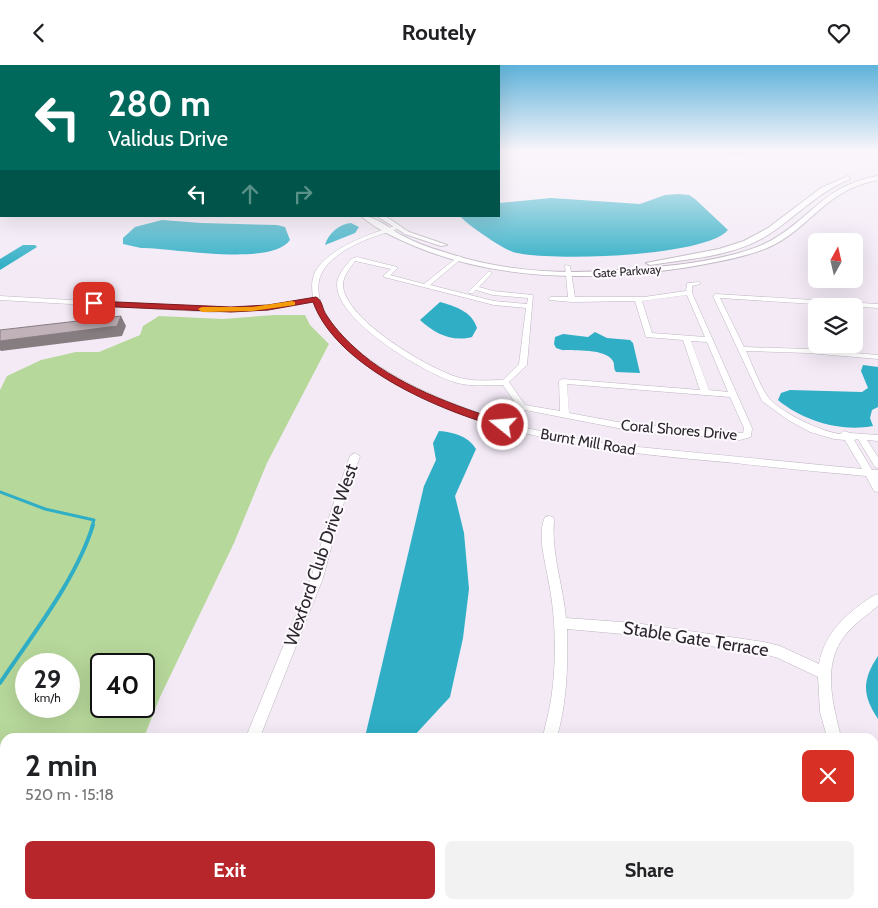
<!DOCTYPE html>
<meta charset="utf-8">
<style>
body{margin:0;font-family:Cabin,sans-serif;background:#f2f2f2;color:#202124;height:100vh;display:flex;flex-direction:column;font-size:19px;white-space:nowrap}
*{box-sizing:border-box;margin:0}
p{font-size:16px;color:#757577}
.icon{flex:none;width:28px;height:28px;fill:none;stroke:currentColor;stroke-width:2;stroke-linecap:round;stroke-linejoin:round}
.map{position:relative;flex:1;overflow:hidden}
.details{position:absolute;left:0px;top:668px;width:879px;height:176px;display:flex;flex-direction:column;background:#fff;border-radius:15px 15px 0 0;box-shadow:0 5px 20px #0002}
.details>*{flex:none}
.top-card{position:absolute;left:0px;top:0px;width:500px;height:152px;box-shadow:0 5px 20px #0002;background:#00695c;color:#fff;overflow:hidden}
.needle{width:32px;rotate:8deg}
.tools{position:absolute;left:808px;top:168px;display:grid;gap:10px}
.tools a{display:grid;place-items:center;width:55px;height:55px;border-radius:8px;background:#fff;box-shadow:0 5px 20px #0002;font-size:25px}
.speed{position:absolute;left:15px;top:588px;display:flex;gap:10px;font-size:25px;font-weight:700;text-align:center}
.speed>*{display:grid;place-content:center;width:65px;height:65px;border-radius:50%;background:#fff;box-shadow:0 5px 20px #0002;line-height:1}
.speed small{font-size:12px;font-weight:400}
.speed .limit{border:2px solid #111;border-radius:8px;background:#fff;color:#111}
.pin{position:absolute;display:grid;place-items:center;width:42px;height:42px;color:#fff;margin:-21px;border-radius:10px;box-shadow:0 2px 8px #0006}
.me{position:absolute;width:55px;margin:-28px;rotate:287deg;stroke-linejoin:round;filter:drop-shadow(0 0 4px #0008)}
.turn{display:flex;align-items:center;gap:18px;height:105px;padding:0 25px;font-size:22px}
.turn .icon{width:65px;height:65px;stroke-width:2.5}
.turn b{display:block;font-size:35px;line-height:42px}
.lanes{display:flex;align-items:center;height:48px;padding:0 25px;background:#0003;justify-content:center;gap:25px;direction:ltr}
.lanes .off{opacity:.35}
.round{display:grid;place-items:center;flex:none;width:52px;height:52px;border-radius:8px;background:#f2f2f2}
.overview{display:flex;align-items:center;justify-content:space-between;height:85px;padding:0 25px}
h1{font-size:30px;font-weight:700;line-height:38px}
.action{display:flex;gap:10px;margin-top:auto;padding:10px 25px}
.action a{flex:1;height:58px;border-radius:8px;background:#b7262b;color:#fff;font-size:20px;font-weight:700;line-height:58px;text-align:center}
.action a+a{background:#f2f2f2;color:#202124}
header{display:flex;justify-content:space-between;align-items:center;height:65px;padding:0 25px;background:#fff;font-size:22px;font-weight:700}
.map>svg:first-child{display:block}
</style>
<header><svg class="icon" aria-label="back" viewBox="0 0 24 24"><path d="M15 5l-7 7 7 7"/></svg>Routely<svg class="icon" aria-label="heart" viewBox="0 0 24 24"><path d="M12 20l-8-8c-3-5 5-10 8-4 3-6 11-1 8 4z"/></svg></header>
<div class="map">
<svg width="878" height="843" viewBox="0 0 878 843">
<rect width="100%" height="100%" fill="#f3eaf6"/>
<path fill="#b7d89b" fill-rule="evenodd" d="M275,250H305L310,260L329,279L267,398L234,478L160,632L144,672H5V839H78L77,843H0V325L7,311L41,295L76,287H99L140,270L143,261L159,251L223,254ZM26,599H69V641H26ZM101,599H144V641H101Z"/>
<path fill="#2faec5" d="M678,129L689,130L695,134L728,165C705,192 549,197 513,187C503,184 466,159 460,151H499V138L551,133L640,139L665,130Z
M162,155L201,158L277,160L285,162L290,175C270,202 175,183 141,183L123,179V173L135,162Z
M351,158L359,162L355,168L325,180C328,169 339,159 351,158Z
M23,180H35L37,182L0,205V194Z
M440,237C454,241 472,246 477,263L472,272C452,277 435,269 420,255Z
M595,267L607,273L630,275L633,278L640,308L616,307C613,303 615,300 613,296C605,283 575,286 562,285L556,283L554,279L555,272L563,269L588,272Z
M863,300L878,302V342L872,345L870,353L873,361C841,367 803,356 778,335L781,328L790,325L862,327L868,323L861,306Z
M439,366C453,367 468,371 476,384L455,431L464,468L469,524L463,573L450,632L413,672H365L424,421L436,395L433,378Z
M878,591V654C862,630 862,615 878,591Z"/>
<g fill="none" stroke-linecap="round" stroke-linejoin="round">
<path stroke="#2faec5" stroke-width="3" d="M0,427L45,444L94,455L92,461"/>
<path stroke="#2faec5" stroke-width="4" d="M0,618C32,570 76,515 93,460"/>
<defs>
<path id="minor" d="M499,89L552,91L554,92L499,91Z
M398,160L401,162L400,163C376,171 347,179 329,198C316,211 316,227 323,243C353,304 449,339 509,358L518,342L503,320C485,320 470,322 454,317C423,307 337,256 337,220C337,210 345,202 351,194L357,192L397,202V204L390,210L424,219L459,191L462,193L461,194L430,220L494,236L527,239L528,233L493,230L476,225L473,228H469L468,227L489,206L492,208L479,222L493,226L533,230L527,300L509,317L525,340L560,346L559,316L563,314L700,325L683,275L646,272L635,236L572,237L549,235V233L551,232H568L565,200L570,201L575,232H644L686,226L687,218L700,217V219L692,221V228L752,363L751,372L740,375L623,364L525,345L517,361L587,376L628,381L862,404L845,375L834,374L810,367L788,355L762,336L713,231L716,229L878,239V243L720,233L744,282L808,284L878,290V294L808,288L746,286C753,301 759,319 768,332C779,347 822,367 840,369L844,366L850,368L878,370V376L867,375L878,392V403L875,402L858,374L854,375L872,405H878V427L874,426L866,411C822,407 778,403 735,398C621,388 512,378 409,325C370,304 333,279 314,237L268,245L211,247L0,235V231L211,243L268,241L313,233C312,224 311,216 315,207C329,182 372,168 398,160ZM355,196L391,204L384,210V212L494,240L526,243L519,299L503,315C487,315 472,317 457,312C428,303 344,254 343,220C343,211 350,203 355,196ZM687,230L705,272L652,268L642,236ZM691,276L707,277L728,327L709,325ZM567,319L730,332L744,363L743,368L623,358L569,348Z
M355,388L360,391L341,446L323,513L260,672H246L311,513L331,446L350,391Z
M549,451L553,452L554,455C551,488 563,520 566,553L635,558L764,577L780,581L819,599C824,572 840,555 861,539C867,535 872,531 878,529V541C867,550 855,558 846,569C821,599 833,639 841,672H827L820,647L818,612L778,593L764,589L635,570L567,564C568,601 567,637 557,672H543C545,660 549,648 551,635C557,595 556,552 548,513C545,495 537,469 545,452Z
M874,744L878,746V767L874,765Z
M216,839H234L236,843H218Z
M430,839H450L448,843H428Z
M670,839H688L690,843H672Z"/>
<path id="major" d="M0,88L1,89V91L0,92Z
M848,111L850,114C815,128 793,156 761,174C728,192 687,194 650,200L646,198L719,184L744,176L768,163L821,123Z
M878,111V115C823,125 811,164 767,183C742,193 715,197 689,202C599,216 503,217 417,182C398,174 377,165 361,151C376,151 389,163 401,170C414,177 430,183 444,187C499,206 562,210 620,205C664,202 734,196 772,175C815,150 823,121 878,111Z
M377,151H385L409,167L447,180L441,181L405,169Z"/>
</defs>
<use href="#minor" stroke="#beb6c1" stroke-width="1"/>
<use href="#major" stroke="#beb6c1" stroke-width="2"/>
<use href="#minor" fill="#fff" fill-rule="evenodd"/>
<use href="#major" fill="#fff" fill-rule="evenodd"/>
</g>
<path fill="#a5999e" d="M714,86H746L744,90L716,89Z"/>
<path fill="#867d81" d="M121,251L126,261L122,271L1,286L0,285V276Z"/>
<path fill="#c0b2b8" stroke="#867d81" d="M121,251L117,261L0,276V265Z"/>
<linearGradient id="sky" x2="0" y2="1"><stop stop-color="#5eb2da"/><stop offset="0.42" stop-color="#faf6fb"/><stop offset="1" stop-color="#faf6fb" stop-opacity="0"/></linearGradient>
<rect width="878" height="204" fill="url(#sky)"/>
<path fill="#b7262b" stroke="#77191c" d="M316,232C322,235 322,242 325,248C333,261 344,273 355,283C393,319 457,342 506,357V362L503,363C441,346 337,303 313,237L268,245L231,247L94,241L91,238L94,236L231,242L268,240Z"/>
<path fill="#f59e0b" d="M292,236L295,237V240L252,246L202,247L198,244L202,242H252Z"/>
<g text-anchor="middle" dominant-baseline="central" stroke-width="4" stroke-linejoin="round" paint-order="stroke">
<g font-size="12" fill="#2b282c" stroke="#fdf9fe">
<text transform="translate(627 206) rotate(-4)">Gate Parkway</text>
</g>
<g font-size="15" fill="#2b282c" stroke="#fdf9fe">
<text transform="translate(679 365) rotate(5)">Coral Shores Drive</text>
<text transform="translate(588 377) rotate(10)">Burnt Mill Road</text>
</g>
<g font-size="18" fill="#2b282c" stroke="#fdf9fe">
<text transform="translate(321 490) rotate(-71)">Wexford Club Drive West</text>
<text transform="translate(696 574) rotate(9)">Stable Gate Terrace</text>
</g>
</g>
</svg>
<div class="tools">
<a><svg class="needle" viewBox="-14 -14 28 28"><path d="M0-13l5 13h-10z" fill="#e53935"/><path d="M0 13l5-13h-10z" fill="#757577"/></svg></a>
<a><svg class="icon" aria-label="layers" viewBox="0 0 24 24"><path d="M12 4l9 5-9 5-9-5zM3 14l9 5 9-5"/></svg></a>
</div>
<div class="speed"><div>29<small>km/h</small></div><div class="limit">40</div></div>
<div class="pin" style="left:94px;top:238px;background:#d93025"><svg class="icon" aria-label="arrive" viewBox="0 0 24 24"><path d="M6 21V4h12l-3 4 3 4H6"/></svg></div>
<svg class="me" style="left:503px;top:360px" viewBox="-20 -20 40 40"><circle r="17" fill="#b7262b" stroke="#fff" stroke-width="3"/><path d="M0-11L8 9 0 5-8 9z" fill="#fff"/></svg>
<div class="top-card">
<div class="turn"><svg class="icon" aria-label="left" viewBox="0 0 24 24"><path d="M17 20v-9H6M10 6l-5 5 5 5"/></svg><div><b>280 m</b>Validus Drive</div></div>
<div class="lanes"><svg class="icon" aria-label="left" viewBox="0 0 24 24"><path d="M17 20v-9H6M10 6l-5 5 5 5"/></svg><svg class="icon off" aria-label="ahead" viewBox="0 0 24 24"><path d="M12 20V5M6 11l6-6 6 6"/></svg><svg class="icon off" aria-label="right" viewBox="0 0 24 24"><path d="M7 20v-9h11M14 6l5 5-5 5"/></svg></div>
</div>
<section class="details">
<div class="overview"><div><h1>2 min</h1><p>520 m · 15:18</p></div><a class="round" style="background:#d93025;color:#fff"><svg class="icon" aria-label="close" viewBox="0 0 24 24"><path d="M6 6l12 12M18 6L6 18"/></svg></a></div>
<div class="action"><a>Exit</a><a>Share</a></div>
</section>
</div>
